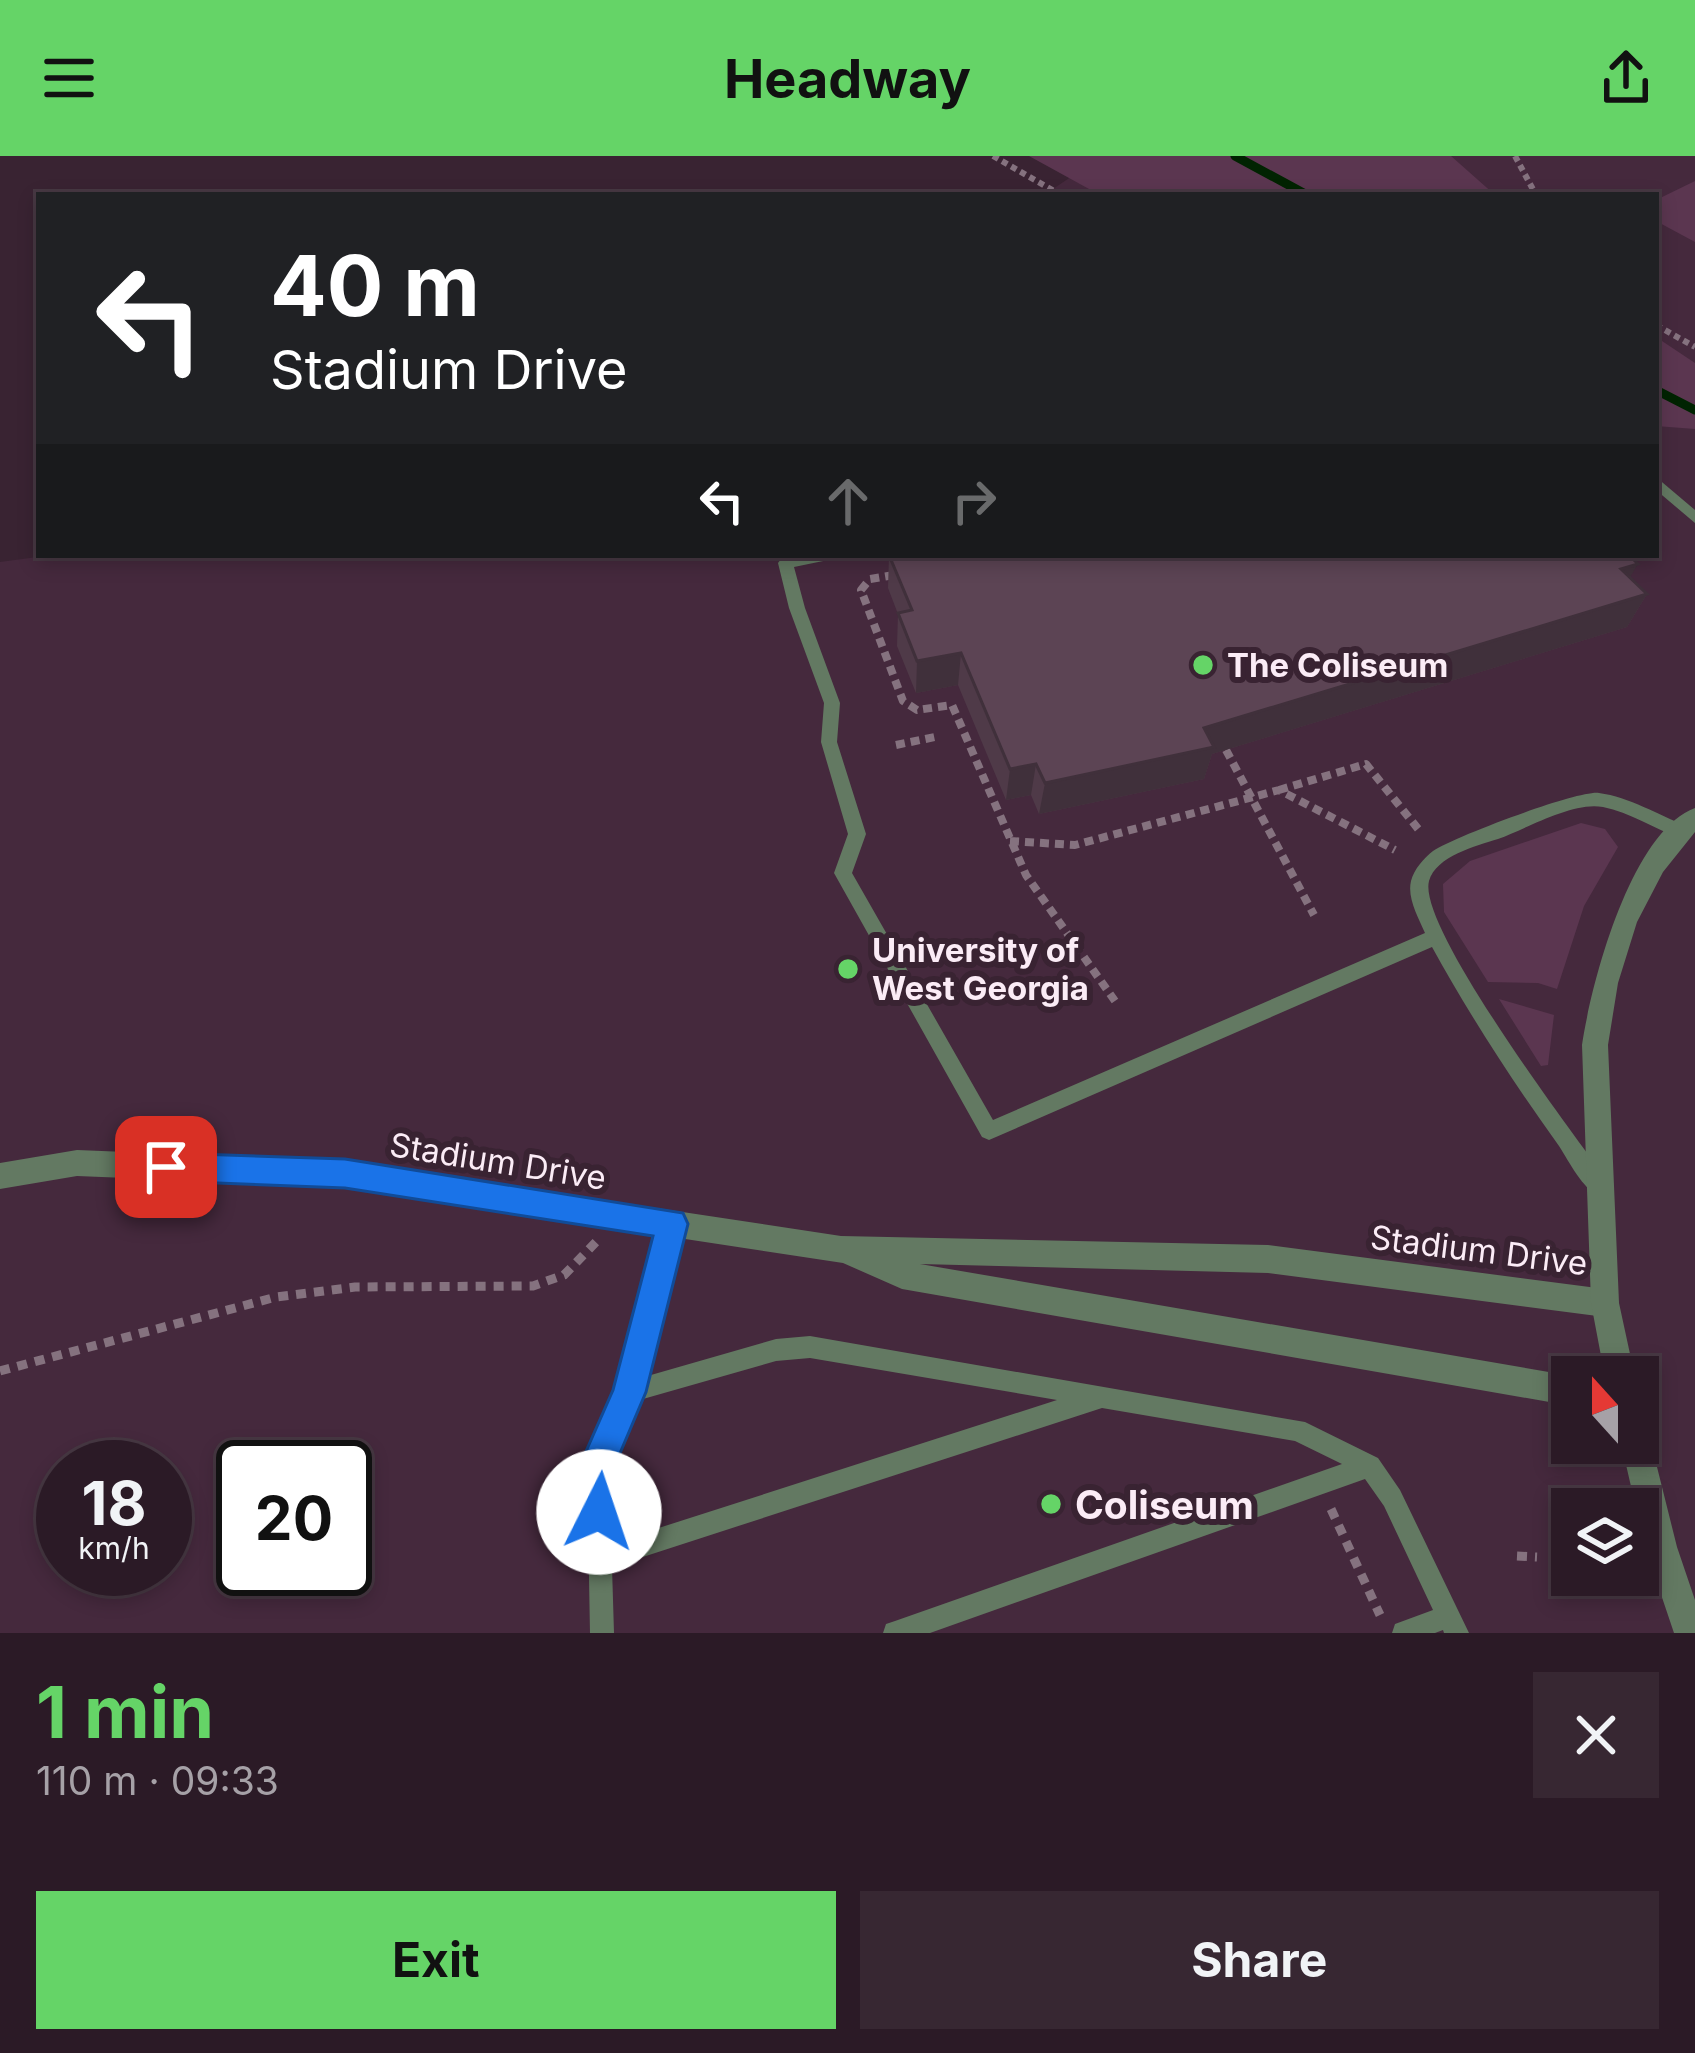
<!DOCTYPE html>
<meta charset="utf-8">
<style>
body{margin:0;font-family:Inter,sans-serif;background:#372732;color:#f1f3f6;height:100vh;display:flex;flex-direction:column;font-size:45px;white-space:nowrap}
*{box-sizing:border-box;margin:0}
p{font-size:39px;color:#a6a1a7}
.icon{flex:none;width:66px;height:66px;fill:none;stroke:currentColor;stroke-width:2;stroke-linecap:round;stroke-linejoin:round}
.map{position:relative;height:1477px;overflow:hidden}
.details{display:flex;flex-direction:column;background:#2b1a26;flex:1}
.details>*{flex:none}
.banner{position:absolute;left:36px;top:36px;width:1623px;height:366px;border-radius:0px;box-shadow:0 6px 18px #0003,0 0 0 3px #473843;background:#202124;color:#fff;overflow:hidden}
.needle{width:78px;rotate:339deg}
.tools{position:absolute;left:1551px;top:1200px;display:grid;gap:24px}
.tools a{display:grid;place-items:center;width:108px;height:108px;border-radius:0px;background:#2b1a26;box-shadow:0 6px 18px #0003,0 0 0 3px #473843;font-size:60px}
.speed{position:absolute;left:36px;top:1284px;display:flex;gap:24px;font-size:60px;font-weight:700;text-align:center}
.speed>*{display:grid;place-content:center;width:156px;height:156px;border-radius:50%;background:#2b1a26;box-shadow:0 6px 18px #0003,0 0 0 3px #473843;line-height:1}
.speed small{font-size:30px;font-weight:400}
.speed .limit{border:6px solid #111;border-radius:18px;background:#fff;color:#111}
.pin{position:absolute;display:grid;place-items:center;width:102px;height:102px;color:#fff;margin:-51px;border-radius:24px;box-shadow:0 6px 18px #0006}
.me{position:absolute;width:132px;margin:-66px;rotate:4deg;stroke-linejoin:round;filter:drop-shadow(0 0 9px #0008)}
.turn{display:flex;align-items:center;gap:42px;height:252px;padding:0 36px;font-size:54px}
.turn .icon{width:156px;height:156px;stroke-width:2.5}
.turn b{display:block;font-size:84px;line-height:102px}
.lanes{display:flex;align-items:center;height:114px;padding:0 36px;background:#0003;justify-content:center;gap:60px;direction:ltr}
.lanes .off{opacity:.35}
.round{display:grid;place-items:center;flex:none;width:126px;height:126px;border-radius:0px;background:#372732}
.head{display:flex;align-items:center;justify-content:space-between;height:204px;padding:0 36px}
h1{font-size:72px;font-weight:700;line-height:90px;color:#65d467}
.button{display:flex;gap:24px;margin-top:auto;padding:24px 36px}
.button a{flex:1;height:138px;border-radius:0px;background:#65d467;color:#111;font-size:48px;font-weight:700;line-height:138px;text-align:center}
.button a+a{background:#372732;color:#f1f3f6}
header{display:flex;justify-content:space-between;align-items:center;height:156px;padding:0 36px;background:#65d467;color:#111;font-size:54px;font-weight:700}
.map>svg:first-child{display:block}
</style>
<header><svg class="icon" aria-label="menu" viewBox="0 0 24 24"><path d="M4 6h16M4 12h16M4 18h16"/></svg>Headway<svg class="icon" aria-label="share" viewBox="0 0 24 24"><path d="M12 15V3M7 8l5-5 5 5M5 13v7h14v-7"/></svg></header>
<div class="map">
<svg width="1695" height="1477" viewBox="0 0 1695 1477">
<rect width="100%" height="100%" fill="#392332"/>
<path fill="#45293d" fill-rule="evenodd" d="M1102,0H1695V1477H0V406L52,399H1656V39H1044ZM1572,1221H1638V1287H1572ZM63,1311H165V1413H63ZM243,1311H345V1413H243ZM1572,1353H1638V1419H1572Z"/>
<path fill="#5b3650" d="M1029,0H1451L1495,39H1100Z
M1695,25V86L1656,65V44Z
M1656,181L1695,207V273L1656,270Z
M1581,667L1605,673L1618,691L1584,750L1557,833L1538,827L1488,826L1444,756L1443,728L1470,705Z
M1499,843L1554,859L1548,909L1541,910Z"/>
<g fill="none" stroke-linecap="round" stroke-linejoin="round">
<path stroke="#002301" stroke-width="9" d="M1235,0L1307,39
M1656,234L1695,254"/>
<path stroke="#85727f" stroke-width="6" stroke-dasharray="6 4.5" stroke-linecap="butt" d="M993,0L1061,39
M1515,0L1536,39
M1656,169L1695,191"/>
<path stroke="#85727f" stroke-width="8" stroke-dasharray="9 6" stroke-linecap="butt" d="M894,419L870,423L861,434L903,545L917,554L952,549L1026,719L1115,845
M896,589L940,580
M1226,594L1314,759
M1279,634L1366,608L1419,674
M1010,685L1075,689L1279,634L1395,694"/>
<path stroke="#85727f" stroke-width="9" stroke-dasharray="10 8" stroke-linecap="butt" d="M0,1215L276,1141L355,1131L533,1130L564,1119L596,1086
M1331,1353L1380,1459
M1517,1400L1537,1401
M1550,1402L1570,1403"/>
<path fill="#637962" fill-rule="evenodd" d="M1656,321L1695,354V367L1656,334Z
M801,399H836L828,404L794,411L805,452L840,547L837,586L866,678L852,717L993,964L1425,777C1418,761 1407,742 1411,725C1414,713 1424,702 1433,695C1453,681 1578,634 1599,637C1629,641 1659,659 1686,670L1689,675L1680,682C1654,673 1630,656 1603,651C1573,645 1526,673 1498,683C1476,690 1436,700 1429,725C1417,771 1574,979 1607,1024L1610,1031L1607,1038L1600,1041C1582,1032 1570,1007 1559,990C1513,926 1470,860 1432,791L996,981L989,984L982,981L834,717L848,678L821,586L824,547L789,452L778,407L781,403Z
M672,1058L679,1061L682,1068L644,1221L776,1183L810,1180L1305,1266L1378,1302L1400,1334L1469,1477H1444L1443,1474L1435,1477H1392L1395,1468L1433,1454L1384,1350L1365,1323L930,1477H883L886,1468L895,1465L1342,1308L1295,1285L1102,1252L612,1411L614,1477H590L587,1309L618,1235L662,1068L665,1061ZM810,1202L1057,1244L612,1387L609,1309L636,1245L776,1205Z"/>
<path fill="#637962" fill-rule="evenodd" d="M77,994L345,1005L841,1080L1268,1089L1605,1133L1615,1137L1619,1147L1615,1157L1605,1161L1268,1117L920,1108L1572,1220V1250L902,1133L843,1107L345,1031L77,1020L0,1033V1007Z"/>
<path fill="#637962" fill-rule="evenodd" d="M1695,652V676L1663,716L1637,766L1618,827L1608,889L1619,1147L1635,1221H1605L1591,1147L1582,889C1591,828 1631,675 1695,652Z
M1638,1273L1647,1276L1651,1287L1677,1391L1695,1444V1477H1674L1645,1391L1621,1287H1638Z"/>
</g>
<path fill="#4f3a48" d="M889,399H1637L1630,421L1647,438L1627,471L1212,598L1204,623L1039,658L1031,639L1006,644L958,529L916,537L897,490L898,458L888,432Z"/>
<path fill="#40303b" d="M1621,399H1637L1631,410L1638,408L1619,440Z
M1647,438L1627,471L1212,598L1204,623L1039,658L1045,627L1204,572Z
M961,497L958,529L916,537L917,505Z
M1036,608L1031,639L1006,644L1010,613Z"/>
<path fill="#5c4454" stroke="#40303b" stroke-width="3" d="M889,399H1629L1638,408L1621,413L1647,438L1204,572L1214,591L1045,627L1036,608L1010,613L961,497L917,505L898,457L912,454Z"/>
<path fill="#1a73e8" stroke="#114b97" stroke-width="3" d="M166,997L345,1003L683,1057L688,1068L646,1236L615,1309L617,1356L611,1369L599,1374L586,1369L581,1356L580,1309L613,1234L653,1080L345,1032L166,1025L155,1021L151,1011L155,1001Z"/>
<g fill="#65d467" stroke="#392332" stroke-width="4.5">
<circle cx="1203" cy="509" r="12"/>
<circle cx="848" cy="813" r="12"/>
<circle cx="1051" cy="1348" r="12"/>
</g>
<g text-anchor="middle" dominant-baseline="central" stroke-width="12" stroke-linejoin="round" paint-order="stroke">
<g font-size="33" font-weight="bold" fill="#fbecf6" stroke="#392332" text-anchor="start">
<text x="1227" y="509">The Coliseum</text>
<text x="872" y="794">University of<tspan x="872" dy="38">West Georgia</tspan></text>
</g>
<g font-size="33" fill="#fbecf6" stroke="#392332">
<text transform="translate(498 1005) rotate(9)">Stadium Drive</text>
<text transform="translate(1479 1094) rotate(7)">Stadium Drive</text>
</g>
<g font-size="39" font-weight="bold" fill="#fbecf6" stroke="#392332" text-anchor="start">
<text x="1075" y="1348">Coliseum</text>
</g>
</g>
</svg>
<div class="tools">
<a><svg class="needle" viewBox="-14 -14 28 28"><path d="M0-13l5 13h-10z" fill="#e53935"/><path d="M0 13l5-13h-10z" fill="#a6a1a7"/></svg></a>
<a><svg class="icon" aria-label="layers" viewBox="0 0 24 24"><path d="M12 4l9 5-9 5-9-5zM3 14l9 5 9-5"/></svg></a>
</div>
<div class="speed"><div>18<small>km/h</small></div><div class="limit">20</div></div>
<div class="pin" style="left:166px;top:1011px;background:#d93025"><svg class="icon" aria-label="arrive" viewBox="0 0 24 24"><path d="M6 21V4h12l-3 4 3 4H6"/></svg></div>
<svg class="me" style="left:599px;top:1356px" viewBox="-20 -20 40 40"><circle r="19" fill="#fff"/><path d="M0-13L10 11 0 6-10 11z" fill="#1a73e8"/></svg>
<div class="banner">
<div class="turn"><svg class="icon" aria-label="left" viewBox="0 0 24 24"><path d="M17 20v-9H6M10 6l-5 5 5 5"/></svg><div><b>40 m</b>Stadium Drive</div></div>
<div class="lanes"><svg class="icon" aria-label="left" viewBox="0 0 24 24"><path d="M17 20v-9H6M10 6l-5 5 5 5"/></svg><svg class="icon off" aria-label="ahead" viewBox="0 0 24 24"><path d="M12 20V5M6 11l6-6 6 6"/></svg><svg class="icon off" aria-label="right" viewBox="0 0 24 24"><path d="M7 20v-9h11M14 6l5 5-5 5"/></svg></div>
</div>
</div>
<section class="details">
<div class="head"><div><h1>1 min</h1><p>110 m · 09:33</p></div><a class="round"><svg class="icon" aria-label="close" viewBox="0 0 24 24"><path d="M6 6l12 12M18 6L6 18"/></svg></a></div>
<div class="button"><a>Exit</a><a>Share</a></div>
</section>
